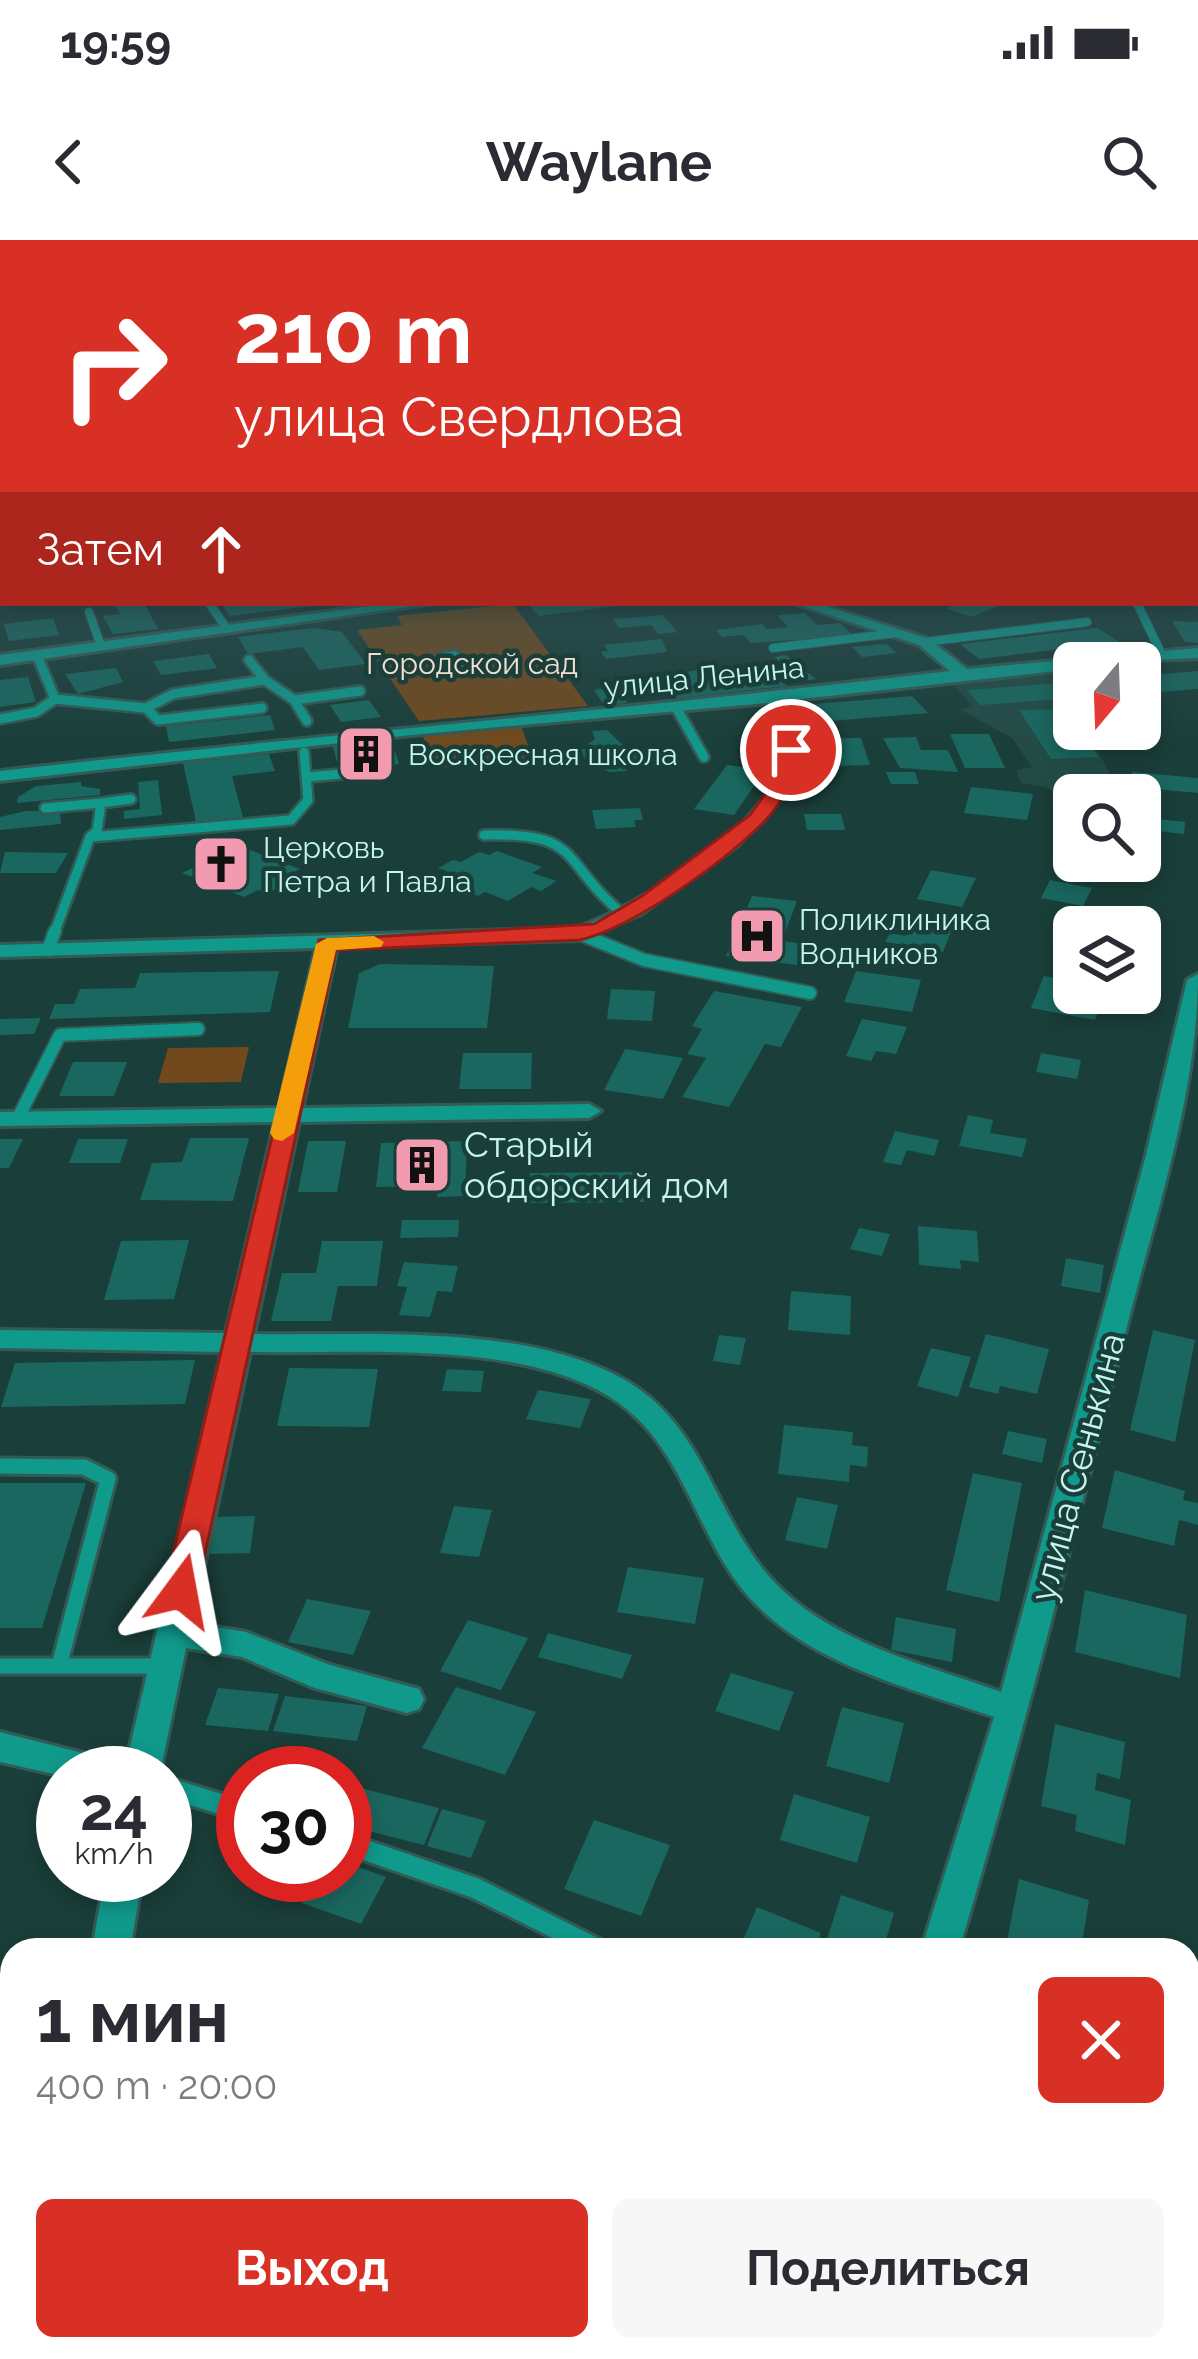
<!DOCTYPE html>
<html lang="ru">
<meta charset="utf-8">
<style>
body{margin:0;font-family:Raleway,sans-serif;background:#f7f7f7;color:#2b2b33;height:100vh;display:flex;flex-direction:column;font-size:45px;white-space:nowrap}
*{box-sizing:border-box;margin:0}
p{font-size:39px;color:#7c7c81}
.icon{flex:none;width:66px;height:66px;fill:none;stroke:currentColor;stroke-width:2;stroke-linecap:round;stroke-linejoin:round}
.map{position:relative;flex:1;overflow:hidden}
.side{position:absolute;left:0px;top:1698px;width:1200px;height:423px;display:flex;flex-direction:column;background:#fff;border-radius:36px 36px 0 0;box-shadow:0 6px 18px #0003}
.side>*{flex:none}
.banner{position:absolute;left:0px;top:0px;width:1200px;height:366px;box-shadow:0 6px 18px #0003;background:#d93025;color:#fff;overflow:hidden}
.needle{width:78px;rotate:199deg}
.controls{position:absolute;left:1053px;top:402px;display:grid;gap:24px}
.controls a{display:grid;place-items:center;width:108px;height:108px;border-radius:18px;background:#fff;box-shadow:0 6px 18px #0003;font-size:60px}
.speed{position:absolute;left:36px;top:1506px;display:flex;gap:24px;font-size:60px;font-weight:700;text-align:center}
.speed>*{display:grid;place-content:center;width:156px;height:156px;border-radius:50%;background:#fff;box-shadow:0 6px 18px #0003;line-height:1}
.speed small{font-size:30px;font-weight:400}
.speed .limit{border:18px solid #d22;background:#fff;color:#111}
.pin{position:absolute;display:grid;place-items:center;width:102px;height:102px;color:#fff;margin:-51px;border:6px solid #fff;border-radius:50%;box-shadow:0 3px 12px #0007}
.me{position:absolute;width:132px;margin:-66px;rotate:13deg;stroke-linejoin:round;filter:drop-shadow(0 0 9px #0008)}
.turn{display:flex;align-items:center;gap:42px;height:252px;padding:0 36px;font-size:54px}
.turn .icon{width:156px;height:156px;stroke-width:2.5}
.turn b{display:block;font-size:84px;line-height:102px}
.then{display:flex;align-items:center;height:114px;padding:0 36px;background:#0003;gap:24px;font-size:45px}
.round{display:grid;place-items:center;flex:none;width:126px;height:126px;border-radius:18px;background:#f7f7f7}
.head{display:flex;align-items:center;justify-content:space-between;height:204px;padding:0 36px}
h1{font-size:72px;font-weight:700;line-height:90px}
.action{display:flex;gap:24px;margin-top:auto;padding:24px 36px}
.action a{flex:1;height:138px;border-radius:18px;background:#d93025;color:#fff;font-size:48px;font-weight:700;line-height:138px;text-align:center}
.action a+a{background:#f7f7f7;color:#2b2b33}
.status{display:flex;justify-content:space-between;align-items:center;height:84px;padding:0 60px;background:#fff;direction:ltr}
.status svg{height:33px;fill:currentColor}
header{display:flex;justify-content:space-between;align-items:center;height:156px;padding:0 36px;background:#fff;font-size:54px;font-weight:700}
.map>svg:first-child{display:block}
</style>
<div class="status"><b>19:59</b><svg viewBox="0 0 49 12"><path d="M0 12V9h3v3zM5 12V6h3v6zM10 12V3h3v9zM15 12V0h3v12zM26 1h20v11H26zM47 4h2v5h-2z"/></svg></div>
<header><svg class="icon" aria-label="back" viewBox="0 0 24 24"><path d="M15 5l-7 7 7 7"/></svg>Waylane<svg class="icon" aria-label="search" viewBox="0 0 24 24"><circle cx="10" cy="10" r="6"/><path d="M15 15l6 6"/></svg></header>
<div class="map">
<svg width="1198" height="2119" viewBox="0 0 1198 2119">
<rect width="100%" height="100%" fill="#1a3e39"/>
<path fill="#234b46" d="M1074,434V489H1105L1088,493L1116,545L1091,555L1063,557L1045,547L1021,543L1016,530L1032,527L1012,498L961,470L972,466L952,443Z"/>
<path fill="#72491d" d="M513,364L588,466L419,481L357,390L402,385L397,376Z
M521,486L534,521L432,528L422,493Z
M249,807L241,842L158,843L168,808Z"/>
<path fill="#1a675f" d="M144,363L158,389L113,394L103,376L120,374L115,365Z
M221,363H312V366L230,376Z
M526,363H615V366L539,376Z
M961,363H1005L971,377L946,368Z
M805,373L817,385L840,383L853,396L751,403L744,395L722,397L716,390L762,384L767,389L788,387L777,375Z
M663,375L677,392L658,394L651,385L619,388L613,379Z
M53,378L59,395L9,401L4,384Z
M1172,381L1198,382V403L1185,402Z
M314,388L342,392L366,424L319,430L303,407L248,414L238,397Z
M1098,388L1119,402L979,419L960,404Z
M662,399L667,412L606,419L601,412L608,411L604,405Z
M886,404L897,413L862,417L852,407Z
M209,414L217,428L161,435L153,421Z
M786,415L816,439L804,441L774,417Z
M725,427L732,435L772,431L787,446L670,459L655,442L667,441L661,435Z
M116,428L123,442L78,454L65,434Z
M1198,431V449L1148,453L1140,446V436Z
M28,437L36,462L0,467V440Z
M1074,442V458L980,465L967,450Z
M617,447L627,463L604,465L594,450Z
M912,456L928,473L830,481L816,464Z
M369,460L381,477L341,482L330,465Z
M1065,469L1074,489H1079L1099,517L1051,519L1019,470Z
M270,475L275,490L169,502L166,486Z
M607,490L625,507L634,506L640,518L625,527L627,531L609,532L585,520L581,509H590L588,504L595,499L592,491Z
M950,494H989L1005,528H965Z
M916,497L921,510H948L958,532L900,528L883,498Z
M391,498L399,524L339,529L332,504Z
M822,498H861L870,525L830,526Z
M269,514L275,531L232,536L243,577L196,582L183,523Z
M727,525L765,530L734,575L694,569Z
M886,532H915L919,544H891Z
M1132,532L1198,538V553L1132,547Z
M158,540L162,575L124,579V571L140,569L138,542Z
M81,542V546L100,549V555L17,563L18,557L36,546Z
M971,547L1033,554L1027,580L964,573Z
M640,568L643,580H634L636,587L596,589L592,570Z
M26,571H60L61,584L0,590V577Z
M804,574H841L845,590H807Z
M1140,577L1185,582L1184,594L1140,589Z
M1067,603L1074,604V621H1119L1116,630L1060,622Z
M237,605L300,629L285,637L293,640L268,653L258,650L244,657L182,633L199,625L203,616Z
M497,611L542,627L532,633L557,641L541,651L531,647L508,661L485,652L478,656L438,636L447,631L438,628L453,620L461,622L479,612L489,615Z
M5,612L68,613L56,633H0Z
M931,630L976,638L962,667L917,659Z
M1050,640L1092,648L1083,666L1041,658Z
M752,656L797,661L782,701L805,704L797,725L726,716Z
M913,682L952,689L943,712L885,702L890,693L906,696Z
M380,724L494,726L487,788H348L359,733Z
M279,731L270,772L49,779L55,764H74L80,749L135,748L140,733Z
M856,731L921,740L912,772L844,762Z
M1044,736L1074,742V753H1105L1095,780L1031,768Z
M611,749L655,751L652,781L607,779Z
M714,751L802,767L781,807L765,804L729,867L682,857L706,818L687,814L702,789L692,786Z
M41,778L34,794L0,795V779Z
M862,779L907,787L896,814L876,811L871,821L846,816Z
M625,809L683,818L663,859L604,850Z
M463,813H532L531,849H459Z
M1041,813L1081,820L1077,839L1036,832Z
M73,822H127L114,856H59Z
M968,875L993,880L990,893L1027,899L1022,917L959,906Z
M895,891L939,900L934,916L907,910L901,925L883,922Z
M190,898H249L233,961L140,960L152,923L182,922Z
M0,899H23L9,928H0Z
M78,899H128L120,923H69Z
M308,901H346L337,952H298Z
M467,901L465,956L437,957L438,946L376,947L381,903Z
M648,932L650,962L529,963L530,933Z
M402,980H459L458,997L400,998Z
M918,986L977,991L979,1022L960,1020L961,1029L919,1025Z
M859,988L890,994L882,1016L850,1009Z
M189,1000L174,1059L104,1060L121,1001Z
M322,1001H383L377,1046H338L331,1081H271L282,1033H316Z
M1066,1018L1104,1025L1100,1053L1061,1046Z
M404,1022L458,1026L452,1052L437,1051L430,1077L399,1075L407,1047L397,1046Z
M791,1051L851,1056L850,1095L788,1090Z
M1153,1090L1195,1100L1175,1202L1130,1190Z
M986,1094L1049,1109L1037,1154L1000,1146L998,1154L969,1147Z
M719,1095L746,1098L740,1125L713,1121Z
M931,1108L971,1117L958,1157L917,1146Z
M195,1120L185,1164L1,1167L15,1123Z
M289,1128L378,1129L369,1187L277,1186Z
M447,1129L484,1131L481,1152L442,1151Z
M538,1150L591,1159L580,1188L526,1179Z
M784,1185L853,1192L852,1205L868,1207L867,1227L850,1225L849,1242L778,1234Z
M1008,1191L1047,1199L1042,1223L1002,1214Z
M1115,1230L1185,1251L1183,1260L1198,1263V1285L1179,1280L1174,1306L1102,1288Z
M973,1233L1022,1243L999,1362L946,1350Z
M0,1243H86L42,1388H0Z
M797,1257L838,1265L827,1309L785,1300Z
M454,1266L492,1270L479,1317L440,1313Z
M255,1276L250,1313L207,1314L214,1277Z
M628,1327L704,1338L695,1384L617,1372Z
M1085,1350L1187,1375L1180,1438L1075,1412Z
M307,1359L371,1371L353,1415L288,1402Z
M896,1377L956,1389L952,1422L891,1410Z
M468,1380L528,1398L501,1450L440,1431Z
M548,1393L632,1415L622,1439L538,1417Z
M731,1433L794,1452L779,1491L715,1471Z
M456,1447L536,1472L505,1535L422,1508Z
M218,1448L279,1454L268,1491L205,1485Z
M285,1456L367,1466L357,1501L273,1491Z
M842,1467L904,1483L889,1543L826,1526Z
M1055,1484L1125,1502L1120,1539L1097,1533L1095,1550L1131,1560L1125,1605L1075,1591L1077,1575L1041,1566Z
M345,1544L439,1568L424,1605L345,1585Z
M794,1554L870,1577L857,1623L780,1600Z
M442,1569L486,1581L471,1618L427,1606Z
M594,1580L670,1605L641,1676L564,1649Z
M345,1622L386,1637L361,1684L302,1663L318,1635H345Z
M1019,1639L1089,1660L1081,1710H1039L1007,1701Z
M841,1655L894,1673L883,1710H860L827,1699Z
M757,1667L821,1693L815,1710H739Z
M12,1796L6,1860L0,1861V1798Z
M388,2109H471L479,2119H396Z
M532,2109H586L576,2119H539Z
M944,2109H987L981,2119H956Z"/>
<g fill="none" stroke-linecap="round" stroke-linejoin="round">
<defs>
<path id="lane-far4" d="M209,363L227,389
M1137,363L1162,415
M89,372L101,406
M924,402L1087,382
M773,408L896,393
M37,415L40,423"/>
<path id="lane-far3" d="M39,420L55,459L146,468L173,454L265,440L294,460L360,451
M249,420L265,440
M294,460L307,481
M146,468L158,480L262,468
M677,469L704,517
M0,479L36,472L55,459
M307,537L375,531
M101,563L131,559
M45,568L101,563L97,591L90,597
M484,595C585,592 559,622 625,676
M54,694L90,597L291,580L308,560L304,512"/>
<path id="lane-far2" d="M580,694L644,720L810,753
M48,710L55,691
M18,878L60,795L198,789"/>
<path id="lane-far1" d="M0,1226L84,1227L108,1239L59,1426
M0,1426H164"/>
<path id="lane" d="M165,1547L243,1571
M345,1603L475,1648L599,1710"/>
<path id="street" d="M394,363H434L0,425V415Z
M794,363H816L929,399L967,429L1198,408V418L1074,423V429L783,461L799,510L797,529L786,552L737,606L641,674L580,700L337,707L302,868L589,864L601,871L589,878L299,882L254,1094C368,1096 530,1082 630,1143C703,1188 715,1273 767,1334C824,1401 921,1423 1001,1452L1146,915L1187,740L1198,734C1198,851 1157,969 1128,1082C1075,1293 1021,1502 959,1710H921L994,1477C909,1447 803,1424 743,1350C693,1288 682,1202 610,1157C516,1099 357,1114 250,1112L192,1383L246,1392L330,1425L419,1449L424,1459L419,1469L407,1473L312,1447L242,1417L186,1408L160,1533L63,1536L0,1522V1492L126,1524L222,1112L0,1108V1090L226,1093L275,882L0,886V872L279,868L316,708L0,717V705L577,688C638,665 761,592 780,526C786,505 776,482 767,463L411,495L0,541V531C316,495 634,469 950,431L919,405Z
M455,411L464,417V423L444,425L436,420L440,414Z
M105,1635H143L130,1710H92Z
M674,2109H725L721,2119H670Z"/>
</defs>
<use href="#lane-far4" stroke="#335b55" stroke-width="10"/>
<use href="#lane-far3" stroke="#335b55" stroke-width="14"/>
<use href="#lane-far2" stroke="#335b55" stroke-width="16"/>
<use href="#lane-far1" stroke="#335b55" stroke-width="21"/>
<use href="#lane" stroke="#335b55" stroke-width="26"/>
<use href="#street" stroke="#335b55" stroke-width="6"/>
<use href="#lane-far4" stroke="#109a8c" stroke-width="8"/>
<use href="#lane-far3" stroke="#109a8c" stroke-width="9"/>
<use href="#lane-far2" stroke="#109a8c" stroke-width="12"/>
<use href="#lane-far1" stroke="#109a8c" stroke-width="15"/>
<use href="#lane" stroke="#109a8c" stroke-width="20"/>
<use href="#street" fill="#109a8c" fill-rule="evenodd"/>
</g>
<linearGradient id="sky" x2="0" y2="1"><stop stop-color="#0e221f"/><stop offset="0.42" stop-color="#38585f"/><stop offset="1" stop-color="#38585f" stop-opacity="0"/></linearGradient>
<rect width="1198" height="511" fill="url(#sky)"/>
<path fill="#d93025" stroke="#8d1f18" stroke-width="3" d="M791,505L800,510C795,537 782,564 762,584C721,624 634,687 580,700L336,710L197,1351L192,1360L181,1363L169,1360L164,1351L319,700L594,684L642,656L750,575L777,537L782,510Z"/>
<path fill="#f59e0b" d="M374,696L384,702L381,707L336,710L294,893L282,901L274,899L270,893L316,704L327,698Z"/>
<defs>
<symbol id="building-square" viewBox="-11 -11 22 22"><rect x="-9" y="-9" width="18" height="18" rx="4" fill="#f29aaf" stroke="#1a3e39"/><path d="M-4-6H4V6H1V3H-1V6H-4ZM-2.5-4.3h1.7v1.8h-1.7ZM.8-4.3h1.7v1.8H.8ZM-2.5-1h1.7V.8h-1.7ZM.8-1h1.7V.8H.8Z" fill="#111"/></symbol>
<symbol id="church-square" viewBox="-11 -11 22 22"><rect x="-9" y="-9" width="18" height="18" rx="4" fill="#f29aaf" stroke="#1a3e39"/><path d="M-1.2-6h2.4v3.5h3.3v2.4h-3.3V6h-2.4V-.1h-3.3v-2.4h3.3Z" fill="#111"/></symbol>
<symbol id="hospital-square" viewBox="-11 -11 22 22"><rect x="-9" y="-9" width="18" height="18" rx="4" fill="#f29aaf" stroke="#1a3e39"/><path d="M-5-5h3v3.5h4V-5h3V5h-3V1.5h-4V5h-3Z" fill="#111"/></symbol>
</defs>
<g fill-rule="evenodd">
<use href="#building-square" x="333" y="481" width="66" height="66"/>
<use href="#church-square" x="188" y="591" width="66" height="66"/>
<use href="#hospital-square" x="724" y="663" width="66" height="66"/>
<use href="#building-square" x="389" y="892" width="66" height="66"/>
</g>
<g text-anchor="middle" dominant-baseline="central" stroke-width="9" stroke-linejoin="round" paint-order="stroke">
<g font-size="30" fill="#f1dece" stroke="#1a3e39">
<text x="472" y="423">Городской сад</text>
</g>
<g font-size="30" fill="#c3f6ed" stroke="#1a3e39">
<text transform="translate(704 437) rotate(-6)">улица Ленина</text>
</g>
<g font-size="30" fill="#c3f6ed" stroke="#1a3e39" text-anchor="start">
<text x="408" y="514">Воскресная школа</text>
<text x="263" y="607">Церковь<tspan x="263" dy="34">Петра и Павла</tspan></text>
<text x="799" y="679">Поликлиника<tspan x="799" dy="34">Водников</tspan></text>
</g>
<g font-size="36" fill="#c3f6ed" stroke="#1a3e39" text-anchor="start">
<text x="464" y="904">Старый<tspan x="464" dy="41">обдорский дом</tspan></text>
</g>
<g font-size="36" fill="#c3f6ed" stroke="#1a3e39">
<text transform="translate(1077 1227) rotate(-75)">улица Сенькина</text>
</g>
</g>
</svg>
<div class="controls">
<a><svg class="needle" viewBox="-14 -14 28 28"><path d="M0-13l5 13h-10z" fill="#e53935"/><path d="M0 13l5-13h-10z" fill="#7c7c81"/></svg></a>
<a><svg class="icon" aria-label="search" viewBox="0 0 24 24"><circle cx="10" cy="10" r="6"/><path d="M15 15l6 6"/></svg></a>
<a><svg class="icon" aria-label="layers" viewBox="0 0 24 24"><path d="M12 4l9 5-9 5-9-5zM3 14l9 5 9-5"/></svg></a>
</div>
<div class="speed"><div>24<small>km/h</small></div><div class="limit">30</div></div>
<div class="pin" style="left:791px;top:510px;background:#d93025"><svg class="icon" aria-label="arrive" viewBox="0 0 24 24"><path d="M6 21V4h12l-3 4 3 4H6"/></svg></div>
<svg class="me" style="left:181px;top:1351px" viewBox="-20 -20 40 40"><path d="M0-17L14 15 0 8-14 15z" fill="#d93025" stroke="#fff" stroke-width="4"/></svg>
<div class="banner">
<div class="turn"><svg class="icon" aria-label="right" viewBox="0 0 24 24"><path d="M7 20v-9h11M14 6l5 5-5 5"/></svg><div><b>210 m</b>улица Свердлова</div></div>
<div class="then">Затем<svg class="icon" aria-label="ahead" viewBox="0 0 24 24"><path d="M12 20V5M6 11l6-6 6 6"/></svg></div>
</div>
<section class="side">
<div class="head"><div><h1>1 мин</h1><p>400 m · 20:00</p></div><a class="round" style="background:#d93025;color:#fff"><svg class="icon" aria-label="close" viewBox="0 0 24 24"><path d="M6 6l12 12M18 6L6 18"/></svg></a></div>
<div class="action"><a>Выход</a><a>Поделиться</a></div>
</section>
</div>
